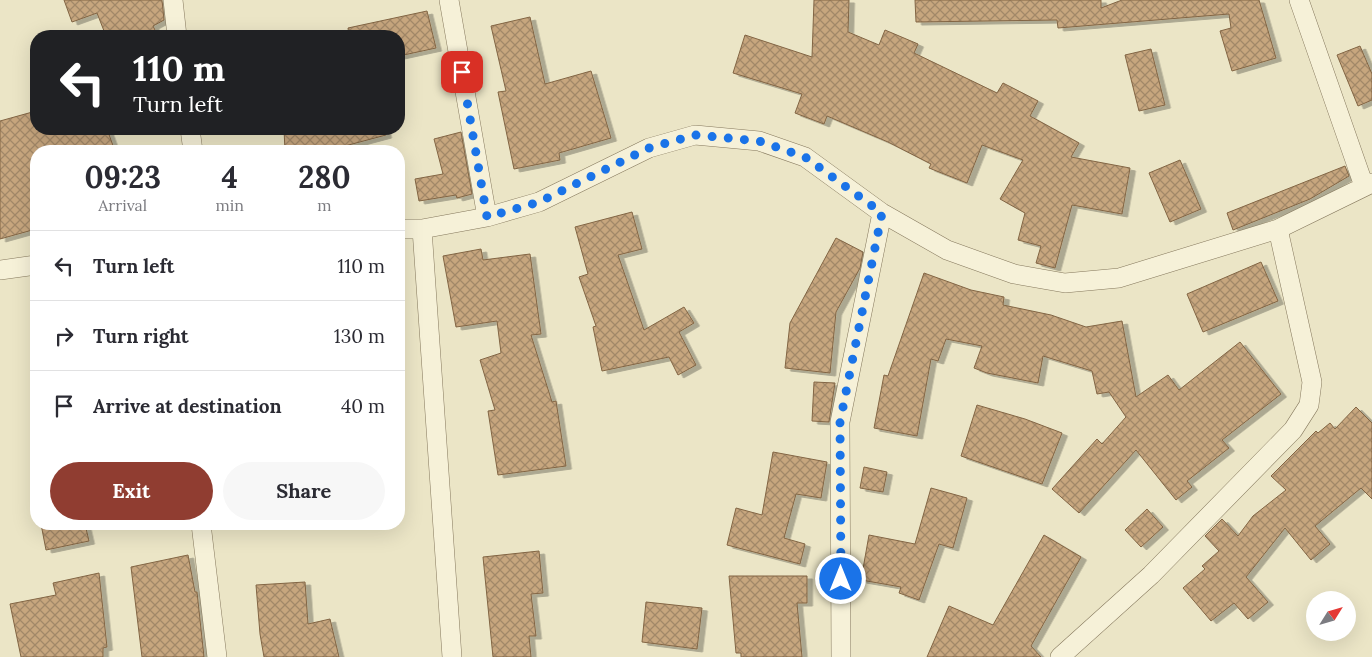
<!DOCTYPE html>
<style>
body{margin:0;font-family:Lora,serif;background:#f7f7f7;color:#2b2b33;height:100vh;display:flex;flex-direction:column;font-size:19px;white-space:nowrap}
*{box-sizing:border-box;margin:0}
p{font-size:16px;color:#7c7c81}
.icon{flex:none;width:28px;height:28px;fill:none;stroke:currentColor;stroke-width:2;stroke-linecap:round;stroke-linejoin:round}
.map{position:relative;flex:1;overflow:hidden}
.details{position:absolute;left:30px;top:145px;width:375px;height:385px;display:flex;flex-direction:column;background:#fff;border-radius:20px;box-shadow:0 5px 20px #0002}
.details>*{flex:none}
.top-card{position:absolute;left:30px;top:30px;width:375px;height:105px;border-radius:20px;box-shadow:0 5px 20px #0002;background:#202124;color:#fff;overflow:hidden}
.needle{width:32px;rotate:53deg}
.controls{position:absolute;left:1306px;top:591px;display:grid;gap:10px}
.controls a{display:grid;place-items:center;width:50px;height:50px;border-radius:50%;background:#fff;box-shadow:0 5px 20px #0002;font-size:25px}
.pin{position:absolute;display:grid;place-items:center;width:42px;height:42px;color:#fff;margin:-21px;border-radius:10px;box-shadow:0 2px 8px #0006}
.me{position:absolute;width:55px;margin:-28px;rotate:0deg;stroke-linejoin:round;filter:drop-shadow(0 0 4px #0008)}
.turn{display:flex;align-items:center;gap:18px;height:105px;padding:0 20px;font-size:22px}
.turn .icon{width:65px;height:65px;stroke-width:2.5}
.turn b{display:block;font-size:35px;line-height:42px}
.eta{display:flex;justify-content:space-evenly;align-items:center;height:85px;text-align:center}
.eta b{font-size:30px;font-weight:700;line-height:35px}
.primary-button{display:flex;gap:10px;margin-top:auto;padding:10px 20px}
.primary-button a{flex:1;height:58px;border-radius:30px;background:#903d31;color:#fff;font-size:20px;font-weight:700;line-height:58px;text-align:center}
.primary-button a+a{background:#f7f7f7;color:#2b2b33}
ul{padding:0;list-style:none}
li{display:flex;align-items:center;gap:15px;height:70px;padding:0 20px;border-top:1px solid #e1e1e2}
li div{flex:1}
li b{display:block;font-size:19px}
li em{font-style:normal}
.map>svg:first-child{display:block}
</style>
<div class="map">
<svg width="1372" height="657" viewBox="0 0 1372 657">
<defs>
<pattern id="building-cross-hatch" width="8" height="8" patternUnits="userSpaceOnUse" patternTransform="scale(1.25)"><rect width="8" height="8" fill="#c7a67e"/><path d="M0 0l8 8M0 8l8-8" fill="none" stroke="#a28867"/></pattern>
<filter id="shadow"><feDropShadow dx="5.5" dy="3" stdDeviation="0" flood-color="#0004"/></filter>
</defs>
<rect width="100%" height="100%" fill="#ebe5c6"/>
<path fill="url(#building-cross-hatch)" stroke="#826544" filter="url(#shadow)" d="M64,0H162L164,20L153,26L158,36H106L97,13L72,22Z
M814,0H849L848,32L879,45L885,30L918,44L914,53L997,93L1003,83L1038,101L1030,116L1079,143L1071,157L1130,168L1122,214L1072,205L1055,268L1036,263L1041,246L1018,240L1025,213L1000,199L1023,160L982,145L967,183L929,168L931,164L888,142L827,116L824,124L795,113L802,94L733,73L745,35L812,57Z
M915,0H1101V8L1122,0H1259L1276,58L1232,71L1220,31L1231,28L1229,14L1058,28L1057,20L916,22Z
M427,11L436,48L399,56V36H349L348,28Z
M530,17L545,84L591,71L611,138L559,153L560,160L514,169L498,92L506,91L491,26Z
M1360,46L1372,74V100L1358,106L1337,55Z
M1151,49L1165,105L1139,111L1125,55Z
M36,111V129H107L115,151H36V229L0,239V121Z
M284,129H385L386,135L341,147V151H285Z
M461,132L472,194L457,198L456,195L419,201L415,179L443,174L434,139Z
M1180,160L1201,209L1170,222L1149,173Z
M1345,166L1349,176L1310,199L1233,230L1227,213Z
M632,212L642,249L618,255L644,330L684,307L694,323L679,332L696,365L678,375L669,357L602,371L593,327L596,326L579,277L588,274L575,227Z
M836,238L863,252L860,268L836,312L830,373L785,368L790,323Z
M481,249L483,260L530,254L541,334L531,335L552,402L556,401L566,466L498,475L488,411L495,410L480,360L501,353L497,321L456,327L443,256Z
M1261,262L1278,301L1203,332L1187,294Z
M924,273L971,290L1004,297L1003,305L1051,315L1086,327L1122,321L1136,397L1168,375L1179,390L1240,342L1281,394L1222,440L1229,448L1187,481L1192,487L1176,500L1136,450L1079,513L1052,489L1097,439L1102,444L1126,417L1109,392L1097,394L1092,371L1043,356L1038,383L987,373L974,368L982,346L946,339L938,361L931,359L917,436L874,428L884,375L888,376Z
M814,382L835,383L829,422L812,421Z
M977,405L1025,419L1062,433L1042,484L961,456Z
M1356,407L1372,423V499L1361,488L1315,526L1330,544L1311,560L1285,528L1246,577L1268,602L1248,619L1234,603L1211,621L1183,588L1205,569L1202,566L1219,551L1205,536L1222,519L1238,536L1253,516L1286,490L1271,476L1316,431L1318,433L1330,423L1335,429Z
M773,452L827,462L821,498L796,494L784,538L805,544L800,564L727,545L736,508L762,515Z
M864,467L887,472L883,492L860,488Z
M931,488L967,498L953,548L939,544L919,600L899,593L901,587L861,580L869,535L915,544Z
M1147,509L1163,527L1141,547L1125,530Z
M41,524H85L89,541L46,550Z
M1044,535L1081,557L1031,646L1041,657H927L949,606L993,625Z
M539,551L543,593L531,594L536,636H529L531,657H493L483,557Z
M188,555L195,592H197L204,657H142L131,567Z
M99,573L107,647L103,648V657H21L10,604L56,595L53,583Z
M729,576H807V603H797L802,657H741V653H736Z
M305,582L308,624L330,619L339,657H264L260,634L256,585Z
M646,602L702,608L697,649L642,642Z"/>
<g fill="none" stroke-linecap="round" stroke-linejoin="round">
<defs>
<path id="street" d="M173,0L177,36
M449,0L487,217
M1299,0L1364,186
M190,129L193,151
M399,229H422L487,217L539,202L649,148L695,135L759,141L805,157L882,213L947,250L1014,274L1065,283L1119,278L1278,229L1372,183
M422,229L452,657
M0,270L36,265
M201,524L217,657
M841,657L840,422L882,213
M1060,657L1151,575L1293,430L1309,405L1312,382L1278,229"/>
</defs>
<use href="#street" stroke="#85785d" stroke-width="20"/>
<use href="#street" stroke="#f6f1d8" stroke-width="19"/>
</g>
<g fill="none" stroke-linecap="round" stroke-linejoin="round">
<path stroke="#1a73e8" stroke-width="9" stroke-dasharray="0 16.2" d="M462,72L487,217L539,202L649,148L695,135L759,141L805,157L882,213L840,422L841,579"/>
</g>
</svg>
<div class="controls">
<a><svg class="needle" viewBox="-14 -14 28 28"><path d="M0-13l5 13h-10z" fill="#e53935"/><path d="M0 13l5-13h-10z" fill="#7c7c81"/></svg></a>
</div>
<div class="pin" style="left:462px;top:72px;background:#d93025"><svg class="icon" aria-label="arrive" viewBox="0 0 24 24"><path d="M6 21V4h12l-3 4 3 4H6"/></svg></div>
<svg class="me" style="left:841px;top:579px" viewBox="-20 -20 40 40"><circle r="17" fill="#1a73e8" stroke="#fff" stroke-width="3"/><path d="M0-11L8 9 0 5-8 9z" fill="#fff"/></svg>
<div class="top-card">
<div class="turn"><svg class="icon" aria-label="left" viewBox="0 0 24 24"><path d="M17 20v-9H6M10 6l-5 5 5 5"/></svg><div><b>110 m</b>Turn left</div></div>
</div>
<section class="details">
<div class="eta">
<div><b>09:23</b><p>Arrival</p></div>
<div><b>4</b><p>min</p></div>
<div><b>280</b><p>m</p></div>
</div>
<ul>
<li><svg class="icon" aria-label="left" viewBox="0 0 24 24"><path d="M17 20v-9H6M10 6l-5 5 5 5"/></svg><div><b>Turn left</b></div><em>110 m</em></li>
<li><svg class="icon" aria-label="right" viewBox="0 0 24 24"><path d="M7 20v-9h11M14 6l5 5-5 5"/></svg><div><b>Turn right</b></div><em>130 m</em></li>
<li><svg class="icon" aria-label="arrive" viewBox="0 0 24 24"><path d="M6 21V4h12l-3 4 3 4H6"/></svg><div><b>Arrive at destination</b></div><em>40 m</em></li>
</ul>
<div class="primary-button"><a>Exit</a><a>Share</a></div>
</section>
</div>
